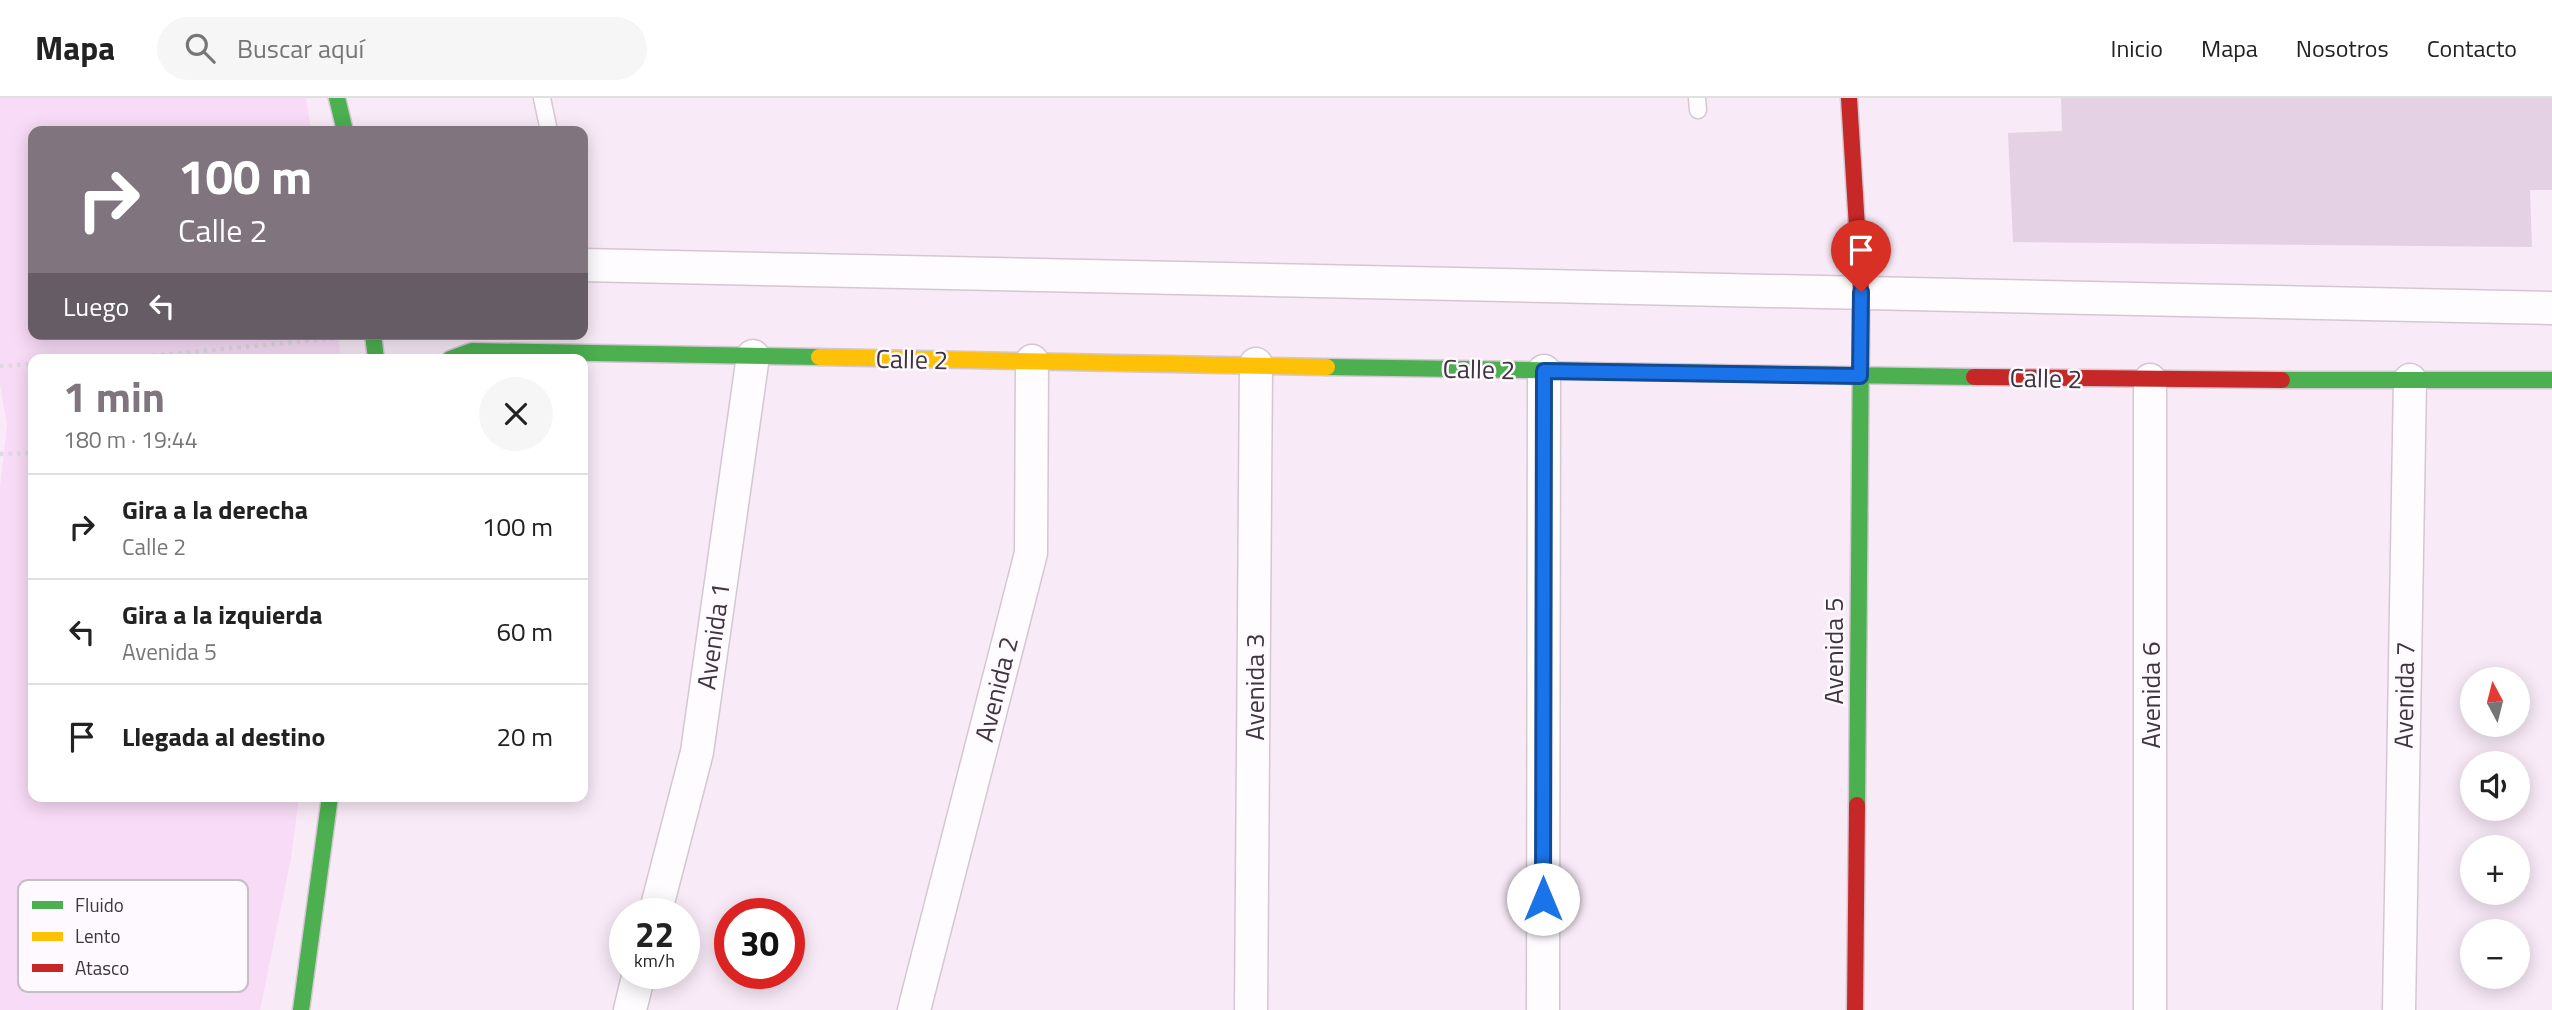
<!DOCTYPE html>
<html lang="es">
<meta charset="utf-8">
<style>
body{margin:0;font-family:"Titillium Web",sans-serif;background:#f6f6f6;color:#222;height:100vh;display:flex;flex-direction:column;font-size:26px;white-space:nowrap}
*{box-sizing:border-box;margin:0}
p{font-size:23px;color:#767676}
.icon{flex:none;width:38px;height:38px;fill:none;stroke:currentColor;stroke-width:2;stroke-linecap:round;stroke-linejoin:round}
.map{position:relative;flex:1;overflow:hidden}
.drawer{position:absolute;left:28px;top:256px;width:560px;height:448px;display:flex;flex-direction:column;background:#fff;border-radius:14px;box-shadow:0 4px 18px #0003}
.drawer>*{flex:none}
.guide{position:absolute;left:28px;top:28px;width:560px;height:214px;border-radius:14px;box-shadow:0 4px 18px #0003;background:#80747f;color:#fff;overflow:hidden}
.needle{width:46px;rotate:353deg}
.fabs{position:absolute;left:2460px;top:569px;display:grid;gap:14px}
.fabs a{display:grid;place-items:center;width:70px;height:70px;border-radius:50%;background:#fff;box-shadow:0 4px 18px #0003;font-size:35px}
.speed{position:absolute;left:609px;top:800px;display:flex;gap:14px;font-size:35px;font-weight:700;text-align:center}
.speed>*{display:grid;place-content:center;width:91px;height:91px;border-radius:50%;background:#fff;box-shadow:0 4px 18px #0003;line-height:1}
.speed small{font-size:18px;font-weight:400}
.speed .limit{border:10px solid #d22;background:#fff;color:#111}
.pin{position:absolute;display:grid;place-items:center;width:60px;height:60px;color:#fff;margin:-72px -30px;border-radius:50% 50% 50% 0;rotate:-45deg;box-shadow:0 0 7px #0007}
.pin .icon{rotate:45deg}
.me{position:absolute;width:77px;margin:-38px;rotate:0deg;stroke-linejoin:round;filter:drop-shadow(0 0 5px #0008)}
.turn{display:flex;align-items:center;gap:24px;height:147px;padding:0 35px;font-size:32px}
.turn .icon{width:91px;height:91px;stroke-width:2.5}
.turn b{display:block;font-size:49px;line-height:60px}
.then{display:flex;align-items:center;height:66px;padding:0 35px;background:#0003;gap:14px;font-size:26px}
.round{display:grid;place-items:center;flex:none;width:74px;height:74px;border-radius:37px;background:#f6f6f6}
.head{display:flex;align-items:center;justify-content:space-between;height:119px;padding:0 35px}
h1{font-size:42px;font-weight:700;line-height:52px;color:#80747f}
ul{padding:0;list-style:none}
li{display:flex;align-items:center;gap:21px;height:105px;padding:0 35px;border-top:2px solid #e0e0e0}
li div{flex:1}
li b{display:block;font-size:26px}
li em{font-style:normal}
header{display:flex;align-items:center;gap:42px;box-sizing:border-box;height:98px;padding:0 35px;background:#fff;border-bottom:2px solid #e0e0e0}
header strong{font-size:33px}
nav{display:flex;gap:38px;margin-inline-start:auto;font-size:24px}
.search{width:490px;height:63px;background:#f6f6f6;display:flex;align-items:center;gap:18px;box-sizing:border-box;padding:0 24px;border-radius:38px;color:#767676;font-size:26px}
.map>svg:first-child{display:block}
</style>
<header>
<strong>Mapa</strong>
<div class="search"><svg class="icon" aria-label="search" viewBox="0 0 24 24"><circle cx="10" cy="10" r="6"/><path d="M15 15l6 6"/></svg>Buscar aquí</div>
<nav><a>Inicio</a><a>Mapa</a><a>Nosotros</a><a>Contacto</a></nav>
</header>
<div class="map">
<svg width="2552" height="912" viewBox="0 0 2552 912">
<rect width="100%" height="100%" fill="#f8eaf7"/>
<path fill="#f8dbf6" d="M0,0H306L311,33H33V236H338L341,261H33V698H299L291,760L260,912H0V390L7,326L0,287Z"/>
<path fill="#e5d1e4" d="M2061,0H2552V92H2530L2532,149L2013,144L2008,35L2062,33Z"/>
<g fill="none" stroke-linecap="round" stroke-linejoin="round">
<defs>
<path id="lane" d="M542,0L549,33
M1697,0L1698,12"/>
<path id="street" d="M583,167L2552,210
M655,816L697,654L753,258
M630,912L639,875
M914,912L1031,455L1032,263
M1251,912L1256,266
M1543,912L1544,273
M2150,912V282
M2399,912L2410,282"/>
<path id="fast" d="M337,0L345,33
M373,236L376,261
M450,261L472,253L819,259
M1327,269L1974,279
M2282,282H2552
M1857,707L1861,246
M301,912L330,698"/>
<path id="slow" d="M819,259L1327,269"/>
<path id="jam" d="M1849,0L1861,194V246
M1974,279L2282,282
M1855,912L1857,707"/>
</defs>
<use href="#lane" stroke="#d3c8d2" stroke-width="19"/>
<use href="#street" stroke="#d3c8d2" stroke-width="35"/>
<use href="#fast" stroke="#d3c8d2" stroke-width="19"/>
<use href="#slow" stroke="#d3c8d2" stroke-width="19"/>
<use href="#jam" stroke="#d3c8d2" stroke-width="19"/>
<path stroke="#dedade" stroke-width="4.5" stroke-dasharray="3.5 5" stroke-linecap="butt" d="M110,261L119,260
M119,261L337,240
M0,268L33,266
M0,356L33,355"/>
<use href="#lane" stroke="#fefcfe" stroke-width="16"/>
<use href="#street" stroke="#fefcfe" stroke-width="32"/>
<use href="#fast" stroke="#4caf50" stroke-width="16"/>
<use href="#slow" stroke="#ffc107" stroke-width="16"/>
<use href="#jam" stroke="#c62828" stroke-width="16"/>
</g>
<g fill="none" stroke-linecap="round" stroke-linejoin="round">
<defs>
<path id="route" d="M1543,801L1544,273L1860,278L1861,194"/>
</defs>
<use href="#route" stroke="#114b97" stroke-width="18"/>
<use href="#route" stroke="#1a73e8" stroke-width="12"/>
</g>
<g text-anchor="middle" dominant-baseline="central" stroke-width="5" stroke-linejoin="round" paint-order="stroke">
<g font-size="26" fill="#3f353e" stroke="#fef9fe">
<text transform="translate(912 261) rotate(1)">Calle 2</text>
<text transform="translate(1479 271) rotate(1)">Calle 2</text>
<text transform="translate(2046 280) rotate(1)">Calle 2</text>
<text transform="translate(713 538) rotate(-82)">Avenida 1</text>
<text transform="translate(1833 553) rotate(-90)">Avenida 5</text>
<text transform="translate(1254 589) rotate(-90)">Avenida 3</text>
<text transform="translate(996 591) rotate(-76)">Avenida 2</text>
<text transform="translate(2150 597) rotate(-90)">Avenida 6</text>
<text transform="translate(2404 597) rotate(-89)">Avenida 7</text>
</g>
</g>
<rect x="18" y="782" width="230" height="112" rx="10" fill="#fef9fe" stroke="#c5bec4" stroke-width="2"/>
<rect x="32" y="803" width="31" height="8" fill="#4caf50"/>
<rect x="32" y="834" width="31" height="9" fill="#ffc107"/>
<rect x="32" y="866" width="31" height="8" fill="#c62828"/>
<g font-size="19" fill="#3f353e">
<text x="75" y="814">Fluido</text>
<text x="75" y="845">Lento</text>
<text x="75" y="877">Atasco</text>
</g>
</svg>
<div class="fabs">
<a><svg class="needle" viewBox="-14 -14 28 28"><path d="M0-13l5 13h-10z" fill="#e53935"/><path d="M0 13l5-13h-10z" fill="#767676"/></svg></a>
<a><svg class="icon" aria-label="sound" viewBox="0 0 24 24"><path d="M4 9h4l5-4v14l-5-4H4zM17 9q2 3 0 6"/></svg></a>
<a>+</a>
<a>−</a>
</div>
<div class="speed"><div>22<small>km/h</small></div><div class="limit">30</div></div>
<div class="pin" style="left:1861px;top:194px;background:#d93025"><svg class="icon" aria-label="arrive" viewBox="0 0 24 24"><path d="M6 21V4h12l-3 4 3 4H6"/></svg></div>
<svg class="me" style="left:1543px;top:801px" viewBox="-20 -20 40 40"><circle r="19" fill="#fff"/><path d="M0-13L10 11 0 6-10 11z" fill="#1a73e8"/></svg>
<div class="guide">
<div class="turn"><svg class="icon" aria-label="right" viewBox="0 0 24 24"><path d="M7 20v-9h11M14 6l5 5-5 5"/></svg><div><b>100 m</b>Calle 2</div></div>
<div class="then">Luego<svg class="icon" aria-label="left" viewBox="0 0 24 24"><path d="M17 20v-9H6M10 6l-5 5 5 5"/></svg></div>
</div>
<section class="drawer">
<div class="head"><div><h1>1 min</h1><p>180 m · 19:44</p></div><a class="round"><svg class="icon" aria-label="close" viewBox="0 0 24 24"><path d="M6 6l12 12M18 6L6 18"/></svg></a></div>
<ul>
<li><svg class="icon" aria-label="right" viewBox="0 0 24 24"><path d="M7 20v-9h11M14 6l5 5-5 5"/></svg><div><b>Gira a la derecha</b><p>Calle 2</p></div><em>100 m</em></li>
<li><svg class="icon" aria-label="left" viewBox="0 0 24 24"><path d="M17 20v-9H6M10 6l-5 5 5 5"/></svg><div><b>Gira a la izquierda</b><p>Avenida 5</p></div><em>60 m</em></li>
<li><svg class="icon" aria-label="arrive" viewBox="0 0 24 24"><path d="M6 21V4h12l-3 4 3 4H6"/></svg><div><b>Llegada al destino</b></div><em>20 m</em></li>
</ul>
</section>
</div>
